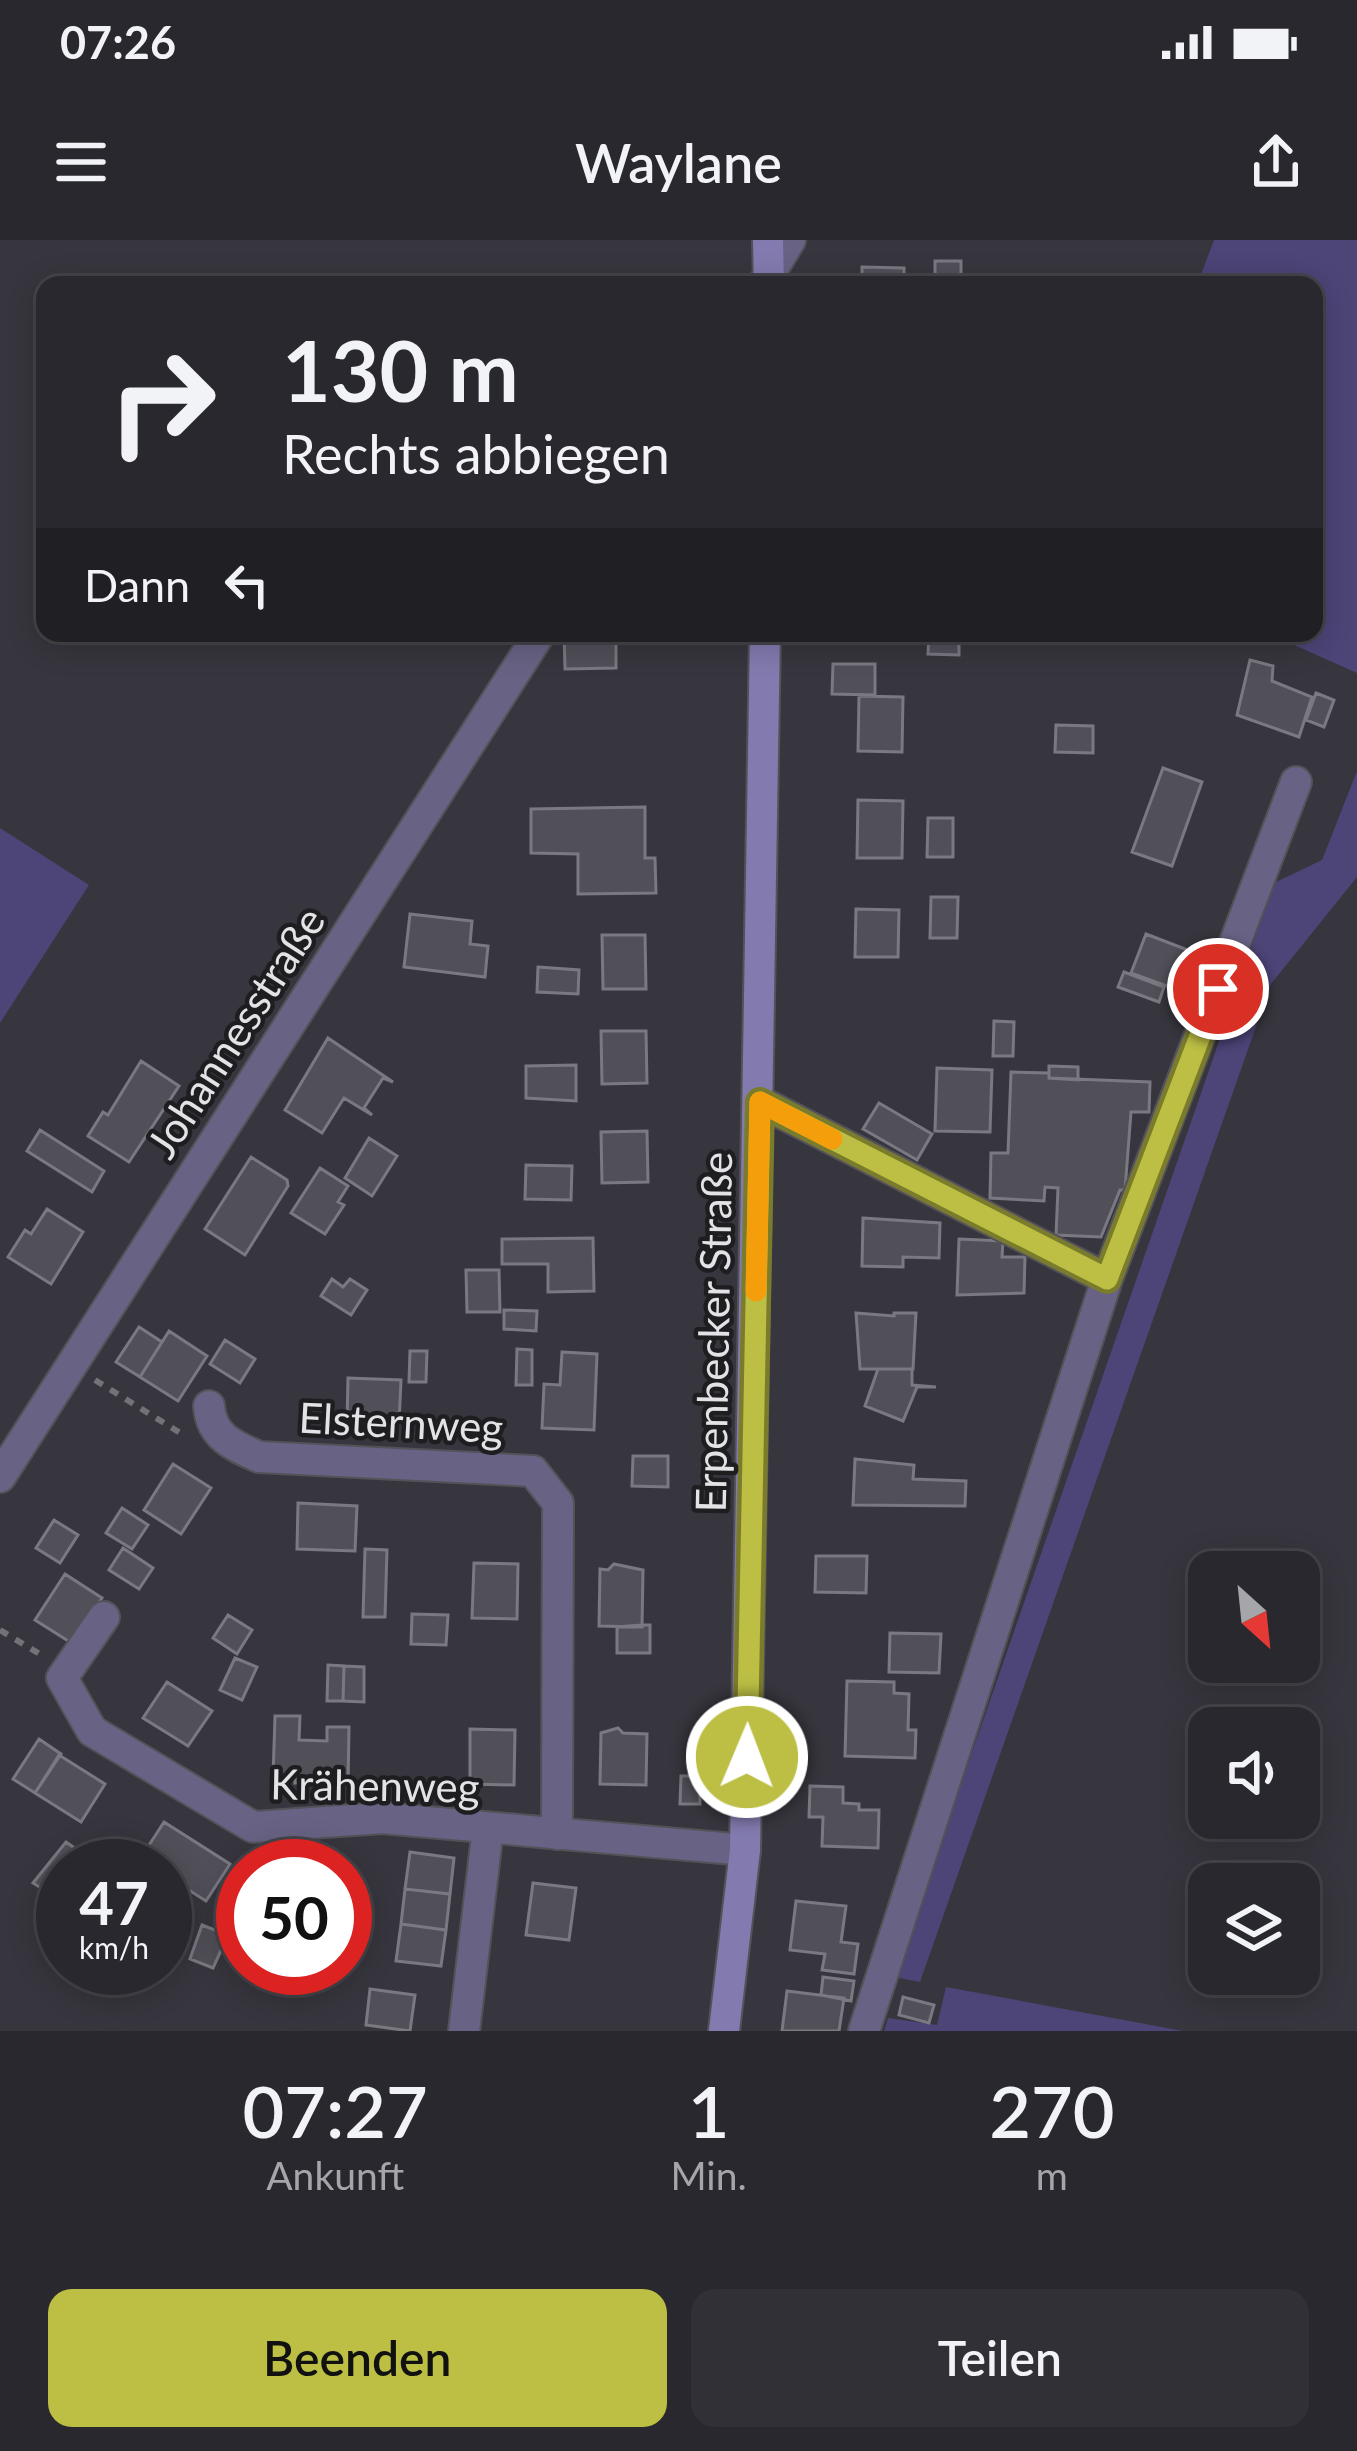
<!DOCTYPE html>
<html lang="de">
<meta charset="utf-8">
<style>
body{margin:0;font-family:Lato,sans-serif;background:#313036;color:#f1f3f6;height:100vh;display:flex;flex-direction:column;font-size:45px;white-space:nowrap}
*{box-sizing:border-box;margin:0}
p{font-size:39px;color:#a5a6aa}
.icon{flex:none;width:66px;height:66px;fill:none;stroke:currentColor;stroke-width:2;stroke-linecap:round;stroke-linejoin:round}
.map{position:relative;height:1791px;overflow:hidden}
.sheet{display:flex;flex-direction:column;background:#29282e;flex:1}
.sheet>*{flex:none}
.top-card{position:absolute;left:36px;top:36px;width:1287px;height:366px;border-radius:24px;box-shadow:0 6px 30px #0003,0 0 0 3px #45444a;background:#29282e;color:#f1f3f6;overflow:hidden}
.needle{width:78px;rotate:153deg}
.buttons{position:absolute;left:1188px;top:1311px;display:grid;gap:24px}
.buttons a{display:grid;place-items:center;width:132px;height:132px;border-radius:24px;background:#29282e;box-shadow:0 6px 30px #0003,0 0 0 3px #45444a;font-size:60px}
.speed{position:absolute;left:36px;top:1599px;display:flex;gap:24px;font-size:60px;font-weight:700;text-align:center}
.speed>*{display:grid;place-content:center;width:156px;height:156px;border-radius:50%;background:#29282e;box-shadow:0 6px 30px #0003,0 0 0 3px #45444a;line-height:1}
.speed small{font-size:30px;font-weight:400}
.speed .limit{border:18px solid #d22;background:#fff;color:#111}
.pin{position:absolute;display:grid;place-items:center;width:102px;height:102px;color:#fff;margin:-51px;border:6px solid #fff;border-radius:50%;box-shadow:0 3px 12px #0007}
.me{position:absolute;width:132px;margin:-66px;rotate:1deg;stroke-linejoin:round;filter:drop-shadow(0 0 9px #0008)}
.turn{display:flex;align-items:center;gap:42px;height:252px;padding:0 48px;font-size:54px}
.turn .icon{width:156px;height:156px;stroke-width:2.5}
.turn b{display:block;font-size:84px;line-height:102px}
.then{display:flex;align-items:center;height:114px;padding:0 48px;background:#0003;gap:24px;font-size:45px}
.eta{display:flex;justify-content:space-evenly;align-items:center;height:204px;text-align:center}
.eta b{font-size:72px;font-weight:600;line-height:84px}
.button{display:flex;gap:24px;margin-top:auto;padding:24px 48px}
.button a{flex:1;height:138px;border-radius:24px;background:#bcbf44;color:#111;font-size:48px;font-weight:600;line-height:138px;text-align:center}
.button a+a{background:#313036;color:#f1f3f6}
.status{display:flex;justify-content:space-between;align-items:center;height:84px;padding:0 60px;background:#29282e;direction:ltr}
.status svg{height:33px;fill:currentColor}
header{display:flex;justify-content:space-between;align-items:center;height:156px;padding:0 48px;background:#29282e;font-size:54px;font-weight:600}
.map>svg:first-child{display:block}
</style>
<div class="status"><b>07:26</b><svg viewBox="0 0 49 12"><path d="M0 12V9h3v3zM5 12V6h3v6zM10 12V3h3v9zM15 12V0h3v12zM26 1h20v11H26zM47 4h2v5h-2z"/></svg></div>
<header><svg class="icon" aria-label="menu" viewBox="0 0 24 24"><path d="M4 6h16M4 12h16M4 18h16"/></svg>Waylane<svg class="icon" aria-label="share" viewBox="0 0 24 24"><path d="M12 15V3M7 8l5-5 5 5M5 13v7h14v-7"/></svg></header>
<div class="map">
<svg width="1357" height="1791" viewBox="0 0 1357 1791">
<rect width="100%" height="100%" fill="#37363e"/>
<path fill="#4d4477" d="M1214,0H1357V433L1267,393H1314V45H1197Z
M1357,531V637L1271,744L920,1742L894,1737L1274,643L1322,620Z
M0,588L89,645L0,783Z
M946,1747L1183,1791H884L888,1778L937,1785Z"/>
<path fill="#515059" stroke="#7a7982" stroke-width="3" d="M935,21H961V39L955,38V45H935Z
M862,27L904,28V45H862Z
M564,393H616V428L565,429Z
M929,393H959V415L928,414Z
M1250,420L1273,426L1272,441L1312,457L1299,497L1237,475Z
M833,424H875V455L832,454Z
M1316,453L1334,460L1324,487L1306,480Z
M859,456L903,457L902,512L858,511Z
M1056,485L1093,486V513L1055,512Z
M1163,528L1202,542L1172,626L1132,612Z
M858,560L903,561L902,618H857Z
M645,567V618H655L656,653L578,654V614L531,613V569Z
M928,578H953V617H927Z
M931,657H958L957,698H930Z
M856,669L899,670L898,717H855Z
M410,674L472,681L470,704L488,706L485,737L404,727Z
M1146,694L1201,715L1186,753L1131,733Z
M602,695H645L646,749H603Z
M538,727L579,730L578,754L537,752Z
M1124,732L1164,747L1159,762L1118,747Z
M994,781L1014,782L1013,816H993Z
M601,791H646L647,843L602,844Z
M328,798L393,842L383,838L364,868L372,875L344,858L322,893L285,870Z
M141,821L179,846L129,922L88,896L103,872L108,875Z
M576,825V861L526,858V826Z
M1049,826L1078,827V840L1049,838Z
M937,828L992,830L990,892L935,891Z
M1011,832L1049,833V838L1150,842L1149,872H1131L1125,950H1120L1101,997L1056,995L1058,948L1045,947L1044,961L990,958L991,913H1008Z
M879,863L932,894L917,920L863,889Z
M40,890L104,931L92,952L27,911Z
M647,891L648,942L602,943L601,892Z
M369,898L397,916L372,956L345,938Z
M251,917L287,940L288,946L245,1015L205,989Z
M526,925L572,926L571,960L525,959Z
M320,928L348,946L338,962L344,965L325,994L291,973Z
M47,969L83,992L51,1044L8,1017L25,990L31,994Z
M863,978L940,983L939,1018L903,1017V1027L862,1026Z
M593,998L594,1051L548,1052V1024H502V999Z
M959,999L1003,1001L1002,1017H1025L1024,1053L957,1055Z
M466,1030H499L500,1072H467Z
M332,1039L343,1047L350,1039L367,1050L351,1075L321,1056Z
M504,1070L537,1071L536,1091L504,1089Z
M856,1073L894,1076V1073H916L913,1129H860Z
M139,1087L162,1102L140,1137L116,1122Z
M169,1091L207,1116L178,1161L140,1137Z
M225,1100L255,1119L240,1143L210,1124Z
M517,1109L532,1110V1145H516Z
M410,1111H427L426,1142H409Z
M562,1112L597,1114L594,1190L542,1188L544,1144L560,1145Z
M878,1129H912V1145L936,1147H917L903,1181L865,1166Z
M348,1138L401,1140L399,1183L347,1182Z
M633,1216H668V1247L632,1246Z
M855,1219L914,1225L913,1239L966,1241L965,1266L853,1265Z
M173,1224L211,1248L181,1294L144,1270Z
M298,1263L357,1266L355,1311L297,1309Z
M122,1268L148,1285L132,1309L106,1293Z
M54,1280L78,1295L60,1323L36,1308Z
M123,1308L153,1328L139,1349L109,1330Z
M365,1309L387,1310L385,1377H363Z
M816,1316H867L866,1353L815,1352Z
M474,1323L518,1324L517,1379L472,1378Z
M614,1324L643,1330L642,1387L599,1386L600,1329L608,1330Z
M65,1334L102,1358L73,1404L35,1380Z
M412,1374L448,1375L446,1405L411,1404Z
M228,1375L252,1390L237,1414L213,1398Z
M642,1385H650V1413H617V1387Z
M890,1393L941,1394L939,1433L889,1432Z
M235,1418L257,1427L242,1460L220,1450Z
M328,1425L344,1426L343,1461H327Z
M344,1426L364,1427V1462L343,1461Z
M847,1441L894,1442V1453L909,1454L908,1490H916L915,1518L845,1516Z
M167,1442L212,1471L188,1506L143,1478Z
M275,1476H300L299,1500L327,1501V1487H349L348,1545L295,1543V1539L273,1538Z
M618,1488L623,1493L647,1494L646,1545L600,1544L601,1493Z
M470,1489L515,1490L514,1545L470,1544Z
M39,1499L61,1514L35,1553L13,1539Z
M59,1515L105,1544L81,1582L35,1553Z
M681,1536H700V1564H680Z
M810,1546L843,1547V1563L859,1564V1570H879L878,1608L822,1606L823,1577H809Z
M164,1582L230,1624L206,1661L165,1635V1626H150L140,1619Z
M66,1602L86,1616L80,1626H63V1651L58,1659L33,1643Z
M410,1612L454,1618L450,1654L405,1649Z
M533,1643L576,1648L569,1700L526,1695Z
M405,1649L450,1654L446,1690L401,1684Z
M796,1661L846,1666L841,1702L858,1704L854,1734L822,1730L825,1714L790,1710Z
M401,1684L446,1690L441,1726L396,1721Z
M202,1685L228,1695L213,1728L190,1719Z
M823,1737L854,1741L851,1761L821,1755Z
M370,1749L415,1755L410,1791L366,1785Z
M787,1751L844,1758L839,1791H782Z
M903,1757L934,1765L929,1783L899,1775Z"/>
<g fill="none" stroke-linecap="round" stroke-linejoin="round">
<defs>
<path id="minor" d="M763,45L790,0
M760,862L1107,1039
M209,1166C211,1197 234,1206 259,1217L533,1231L558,1263L557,1594
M0,1237L540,393
M104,1377L62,1438L92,1491L253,1587L382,1578L745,1610
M464,1791L488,1588
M864,1791L1107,1039L1296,542"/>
<path id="secondary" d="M768,0L769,45
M724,1791L745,1610L765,393"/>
</defs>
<use href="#minor" stroke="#535259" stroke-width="34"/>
<use href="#secondary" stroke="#535259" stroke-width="34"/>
<path stroke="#737279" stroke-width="6" stroke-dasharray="9 9" stroke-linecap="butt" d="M95,1140L185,1196
M0,1390L43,1416"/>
<use href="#minor" stroke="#686384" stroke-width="30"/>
<use href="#secondary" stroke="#837baf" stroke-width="30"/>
</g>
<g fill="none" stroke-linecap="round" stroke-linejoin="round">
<defs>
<path id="route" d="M747,1517L760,862L1107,1039L1218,749"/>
</defs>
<use href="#route" stroke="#7a7c2c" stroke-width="30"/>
<use href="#route" stroke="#bcbf44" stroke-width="21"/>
<path stroke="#f59e0b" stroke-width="21" d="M756,1051L760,862L832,899"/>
</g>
<g text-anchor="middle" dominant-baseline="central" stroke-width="9" stroke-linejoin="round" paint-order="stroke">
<g font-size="42" fill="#e3e2e7" stroke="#1e1e21">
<text transform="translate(235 792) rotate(-57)">Johannesstraße</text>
<text transform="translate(713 1092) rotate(-89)">Erpenbecker Straße</text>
<text transform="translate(401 1182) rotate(3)">Elsternweg</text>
<text transform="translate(375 1545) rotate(1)">Krähenweg</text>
</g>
</g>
</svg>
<div class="buttons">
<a><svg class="needle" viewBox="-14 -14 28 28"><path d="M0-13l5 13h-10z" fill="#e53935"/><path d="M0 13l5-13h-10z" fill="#a5a6aa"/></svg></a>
<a><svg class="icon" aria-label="sound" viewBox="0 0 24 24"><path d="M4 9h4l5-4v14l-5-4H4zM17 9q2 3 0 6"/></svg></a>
<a><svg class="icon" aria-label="layers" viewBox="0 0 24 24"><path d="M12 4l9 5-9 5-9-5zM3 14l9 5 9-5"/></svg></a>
</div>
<div class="speed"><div>47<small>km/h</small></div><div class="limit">50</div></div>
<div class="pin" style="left:1218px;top:749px;background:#d93025"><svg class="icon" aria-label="arrive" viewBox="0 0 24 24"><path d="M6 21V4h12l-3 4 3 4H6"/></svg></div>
<svg class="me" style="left:747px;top:1517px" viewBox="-20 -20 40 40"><circle r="17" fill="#bcbf44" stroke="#fff" stroke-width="3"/><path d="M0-11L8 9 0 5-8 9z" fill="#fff"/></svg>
<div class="top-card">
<div class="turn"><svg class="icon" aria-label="right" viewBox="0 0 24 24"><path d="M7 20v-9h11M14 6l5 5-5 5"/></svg><div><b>130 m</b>Rechts abbiegen</div></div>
<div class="then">Dann<svg class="icon" aria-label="left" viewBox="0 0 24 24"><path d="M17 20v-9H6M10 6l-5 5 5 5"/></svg></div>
</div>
</div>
<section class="sheet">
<div class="eta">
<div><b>07:27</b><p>Ankunft</p></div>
<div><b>1</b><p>Min.</p></div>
<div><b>270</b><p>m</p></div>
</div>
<div class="button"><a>Beenden</a><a>Teilen</a></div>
</section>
